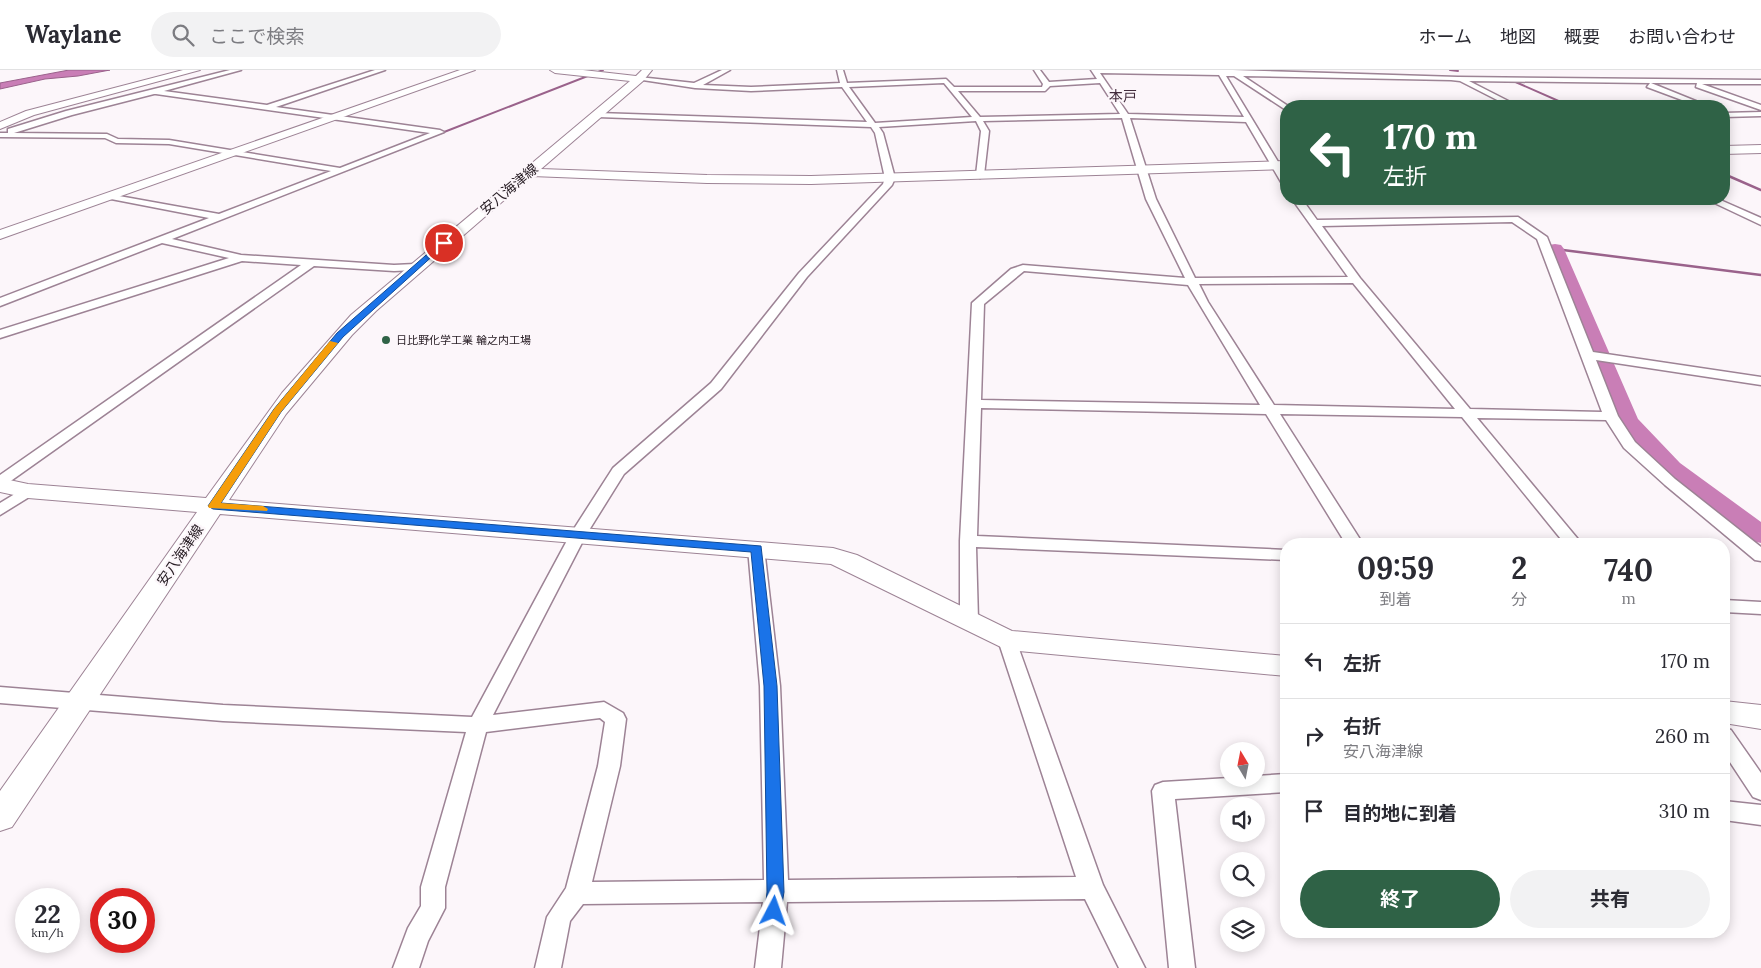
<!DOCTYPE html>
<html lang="ja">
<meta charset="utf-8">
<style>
body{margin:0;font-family:Lora,"Noto Sans JP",serif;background:#f2f2f3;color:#2b2b33;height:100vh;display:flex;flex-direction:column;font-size:19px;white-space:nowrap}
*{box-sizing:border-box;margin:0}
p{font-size:16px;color:#7c7c81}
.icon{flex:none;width:28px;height:28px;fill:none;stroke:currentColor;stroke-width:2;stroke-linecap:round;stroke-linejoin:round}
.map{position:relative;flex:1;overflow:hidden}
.side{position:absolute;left:1280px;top:468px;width:450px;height:400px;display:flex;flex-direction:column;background:#fff;border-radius:20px;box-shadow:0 2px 12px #0003}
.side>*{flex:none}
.banner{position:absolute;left:1280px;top:30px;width:450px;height:105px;border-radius:20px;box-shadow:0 2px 12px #0003;background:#2f6246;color:#fff;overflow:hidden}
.needle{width:32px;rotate:350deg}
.controls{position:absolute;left:1220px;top:672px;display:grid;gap:10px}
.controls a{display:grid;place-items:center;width:45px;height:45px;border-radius:50%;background:#fff;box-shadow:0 2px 12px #0003;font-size:25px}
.speed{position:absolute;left:15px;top:818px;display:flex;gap:10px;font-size:25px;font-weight:700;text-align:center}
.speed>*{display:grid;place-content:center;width:65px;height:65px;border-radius:50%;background:#fff;box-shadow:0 2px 12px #0003;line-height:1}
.speed small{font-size:12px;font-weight:400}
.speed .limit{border:8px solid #d22;background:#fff;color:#111}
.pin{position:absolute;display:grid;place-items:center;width:42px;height:42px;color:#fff;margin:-21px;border:2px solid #fff;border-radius:50%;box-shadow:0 1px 5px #0007}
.me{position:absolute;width:55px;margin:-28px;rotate:4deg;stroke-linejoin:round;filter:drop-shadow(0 0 4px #0008)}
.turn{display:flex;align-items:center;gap:18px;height:105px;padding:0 20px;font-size:22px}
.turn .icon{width:65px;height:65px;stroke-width:2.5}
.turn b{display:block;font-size:35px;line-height:42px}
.eta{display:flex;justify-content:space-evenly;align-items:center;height:85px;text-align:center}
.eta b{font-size:30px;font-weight:700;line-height:35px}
.primary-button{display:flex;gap:10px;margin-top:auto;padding:10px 20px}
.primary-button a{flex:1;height:58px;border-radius:30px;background:#2f6246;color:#fff;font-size:20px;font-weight:700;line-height:58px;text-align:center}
.primary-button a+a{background:#f2f2f3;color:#2b2b33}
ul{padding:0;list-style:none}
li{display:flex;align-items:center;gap:15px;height:75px;padding:0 20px;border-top:1px solid #e1e1e2}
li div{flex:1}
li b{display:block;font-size:19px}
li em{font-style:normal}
header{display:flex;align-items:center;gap:30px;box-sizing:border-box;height:70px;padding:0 25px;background:#fff;border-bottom:1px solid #e1e1e2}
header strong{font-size:24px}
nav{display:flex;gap:28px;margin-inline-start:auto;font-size:18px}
.search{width:350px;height:45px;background:#f2f2f3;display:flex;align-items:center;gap:12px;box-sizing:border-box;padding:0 18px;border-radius:28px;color:#7c7c81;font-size:19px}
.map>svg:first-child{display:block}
</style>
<header>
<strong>Waylane</strong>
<div class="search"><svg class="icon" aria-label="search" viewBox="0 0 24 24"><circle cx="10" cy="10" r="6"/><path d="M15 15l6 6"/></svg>ここで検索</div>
<nav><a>ホーム</a><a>地図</a><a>概要</a><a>お問い合わせ</a></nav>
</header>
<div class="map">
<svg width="1761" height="898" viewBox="0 0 1761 898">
<rect width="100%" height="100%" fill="#fcf6fa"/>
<path fill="#c97eb6" stroke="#9a628b" d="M69,0H110L78,6L45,9L0,19V13Z"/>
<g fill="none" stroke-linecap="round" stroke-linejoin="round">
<path stroke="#9a628b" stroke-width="2" d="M1450,0L1458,1
M1511,10L1570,36
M439,64L603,0"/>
<path stroke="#9a628b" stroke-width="2.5" d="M1724,104L1761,120
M1555,179L1761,205"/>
<path fill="#c97eb6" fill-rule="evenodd" d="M1555,174L1561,175L1564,179L1638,349L1680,393L1761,452V473L1752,471C1702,434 1651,401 1616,350L1546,179L1549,175Z"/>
<defs>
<path id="street" d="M230,0H241L164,21L267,35L375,0H385L276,37L440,60L444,62L172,169L241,185L394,195L415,194L420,197L415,200L394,201L314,196L5,415L0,417V405L301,195L242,191L0,268V260L229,188L162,173L0,236V228L209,148L111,129L106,126L108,124L219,144L331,101L169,74L116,73L105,68L0,67V63H8V59L66,41ZM154,24H156L430,63L340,98L169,70L118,69L107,64L14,63L72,45Z
M722,0H730L703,15L751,17L840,13L837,0H843L847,13L946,9L954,17H1042L1043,14L1034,0H1040L1049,12L1097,9L1091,0H1233L1458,7L1761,10V14H1702L1761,35V40L1696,17L1697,13H1651L1708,36H1698L1647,17L1650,13L1469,11L1518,36H1509L1460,11L1451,10L1243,6L1288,36H1286V40L1234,6H1226L1286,105V115L1281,112L1246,52L1130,48L1156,129L1195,208L1348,207L1292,129H1302L1317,150L1518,147L1547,167L1593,282L1761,307V315L1596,290L1618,346L1635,372L1675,409L1761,477V491L1755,490L1665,415L1624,378L1606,350L1477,348L1582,474H1565L1462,347L1280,344L1363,474H1346L1266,344L981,338L977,466L1286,480V490L976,477L978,550L975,555L969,556L963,555L960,550V471L972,233L1011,199L1023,195L1185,208L1146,129L1122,48L983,51L989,61L984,105L980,108L976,105L981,61L976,51L879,57L883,63L895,108L892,115L807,207L721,319L624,404L586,465L493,645L604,632L623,643L626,649L620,696L592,812L764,810L760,616L748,478L750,474H762L764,478L780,616L788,810L1076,807L998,570L1000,565L1007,563L1014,565L1103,815L1145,898H1119L1085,829L787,832L781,898H755L763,832L583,834L570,851L561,898H535L547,847L566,818L598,696L605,652L600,648L486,662L445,817V838L428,871L419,898H393L408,858L421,836V817L466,662L223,651L0,633V617L223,635L472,647L570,465L613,398L711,313L799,203L883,114L885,108L875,63L871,57L598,47L594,45L598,43L867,52L842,17L751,21L695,18L636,9L639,7L694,13ZM1100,3L1219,5L1244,47L1128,44ZM944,13L972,47L875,53L849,17ZM1100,13L1120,44L980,47L958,21H1045L1050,16ZM1512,152L1537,169L1602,342L1470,339L1360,208L1322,156ZM1024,201L1188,215L1260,335L981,330L984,234ZM1353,213L1455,339L1274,335L1208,232L1199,214Z
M1761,42V46L1724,47V43Z
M1706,129H1718L1761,148V155Z
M28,416L34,418L36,421L34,424L0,445V433Z
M1724,530L1761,532V544L1724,542Z
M1724,658L1731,660L1761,703V730L1753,727L1724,683Z
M1286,704V722L1175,729L1195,898H1169L1152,721L1155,715L1163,712L1229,708L1256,709V706Z
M1724,731L1761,735V755L1724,750Z"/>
<path id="secondary" d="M183,0H200L34,45L0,59V52L26,41Z
M460,0H475L0,169V160Z
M550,0H583L636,6L642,0H652L643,11L541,99L707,105L811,106L1286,91V99L811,114L707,113L532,106L376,241L352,265L286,344L229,430L833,478L857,485L1012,561L1286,586V606L1007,580L831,494L220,444L12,757L0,761V721L197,442L28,428L0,422V408L28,414L206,428L282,323L351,245L630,11L555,3Z
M1761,75V83L1724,84V76Z
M1724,631L1761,635V659L1724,653Z"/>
</defs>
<use href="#street" stroke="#9d8395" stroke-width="3"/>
<use href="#secondary" stroke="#9d8395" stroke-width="2"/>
<use href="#street" fill="#fff" fill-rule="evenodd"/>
<use href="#secondary" fill="#fff" fill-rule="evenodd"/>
</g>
<path fill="#1a73e8" stroke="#114b97" d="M441,172L447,173L343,267L281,342L221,433L761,476L777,616L784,822L780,847L774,849L768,847L765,841L767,822L764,616L751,482L213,439L208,436L274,339L337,263Z"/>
<path fill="#f59e0b" d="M330,271L338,273L281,342L221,433L263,436L268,439L267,441L209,438L208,436L274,339Z"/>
<circle fill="#2f6246" stroke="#fcf6fa" stroke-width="2" cx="386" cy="270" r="5"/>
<g text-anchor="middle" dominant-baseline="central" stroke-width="4.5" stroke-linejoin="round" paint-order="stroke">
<g font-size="11" fill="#2b2128" stroke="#fcf6fa" text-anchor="start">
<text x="396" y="270">日比野化学工業 輪之内工場</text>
</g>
<g font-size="14" fill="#422c3c" stroke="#fcf6fa">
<text x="1123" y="26">本戸</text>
</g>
<g font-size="14" fill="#2b2128" stroke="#fcf6fa">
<text transform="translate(509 119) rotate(-40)">安八海津線</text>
<text transform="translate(180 485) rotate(-56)">安八海津線</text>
</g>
</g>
</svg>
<div class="controls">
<a><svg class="needle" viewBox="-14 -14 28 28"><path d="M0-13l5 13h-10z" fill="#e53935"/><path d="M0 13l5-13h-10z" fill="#7c7c81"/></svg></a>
<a><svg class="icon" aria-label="sound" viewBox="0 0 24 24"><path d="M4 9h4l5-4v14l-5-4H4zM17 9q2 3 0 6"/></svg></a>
<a><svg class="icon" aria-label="search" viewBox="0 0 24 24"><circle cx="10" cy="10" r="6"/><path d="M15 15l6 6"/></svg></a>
<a><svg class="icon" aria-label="layers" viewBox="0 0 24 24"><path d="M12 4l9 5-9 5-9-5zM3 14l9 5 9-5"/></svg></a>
</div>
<div class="speed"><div>22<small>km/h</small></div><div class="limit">30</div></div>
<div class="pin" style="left:444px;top:173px;background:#d93025"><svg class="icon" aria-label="arrive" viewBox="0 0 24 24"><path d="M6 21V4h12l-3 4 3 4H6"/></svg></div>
<svg class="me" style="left:774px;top:841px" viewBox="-20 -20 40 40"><path d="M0-17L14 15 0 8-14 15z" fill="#1a73e8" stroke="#fff" stroke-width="4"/></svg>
<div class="banner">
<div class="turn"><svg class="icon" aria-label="left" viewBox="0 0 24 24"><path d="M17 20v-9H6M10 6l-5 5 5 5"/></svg><div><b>170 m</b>左折</div></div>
</div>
<section class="side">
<div class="eta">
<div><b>09:59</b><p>到着</p></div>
<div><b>2</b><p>分</p></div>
<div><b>740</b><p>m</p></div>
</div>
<ul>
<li><svg class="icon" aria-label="left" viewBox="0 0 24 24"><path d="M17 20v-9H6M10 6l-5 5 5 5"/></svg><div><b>左折</b></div><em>170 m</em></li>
<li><svg class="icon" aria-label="right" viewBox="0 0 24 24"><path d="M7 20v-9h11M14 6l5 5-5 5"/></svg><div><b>右折</b><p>安八海津線</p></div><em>260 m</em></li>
<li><svg class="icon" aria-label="arrive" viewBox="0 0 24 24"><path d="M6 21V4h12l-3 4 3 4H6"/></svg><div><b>目的地に到着</b></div><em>310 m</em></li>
</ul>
<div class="primary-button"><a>終了</a><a>共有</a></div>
</section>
</div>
